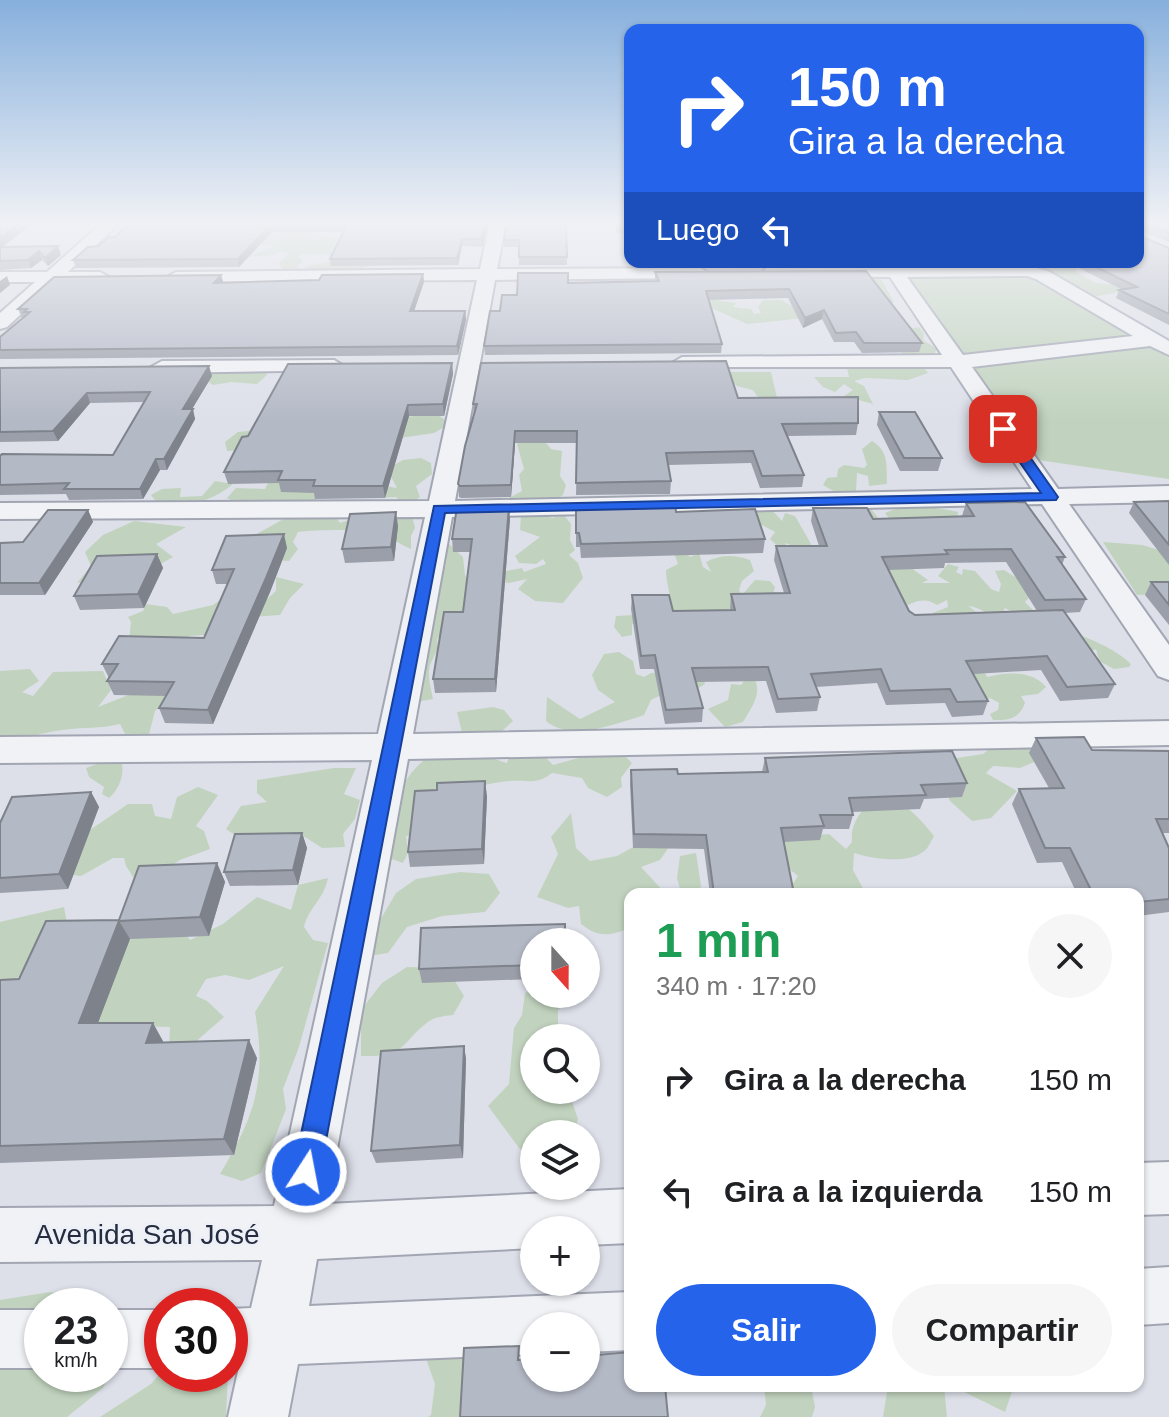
<!DOCTYPE html>
<html lang="es">
<meta charset="utf-8">
<style>
body{margin:0;font-family:Helvetica,sans-serif;background:#f6f6f6;color:#202124;height:100vh;display:flex;flex-direction:column;font-size:30px;white-space:nowrap}
*{box-sizing:border-box;margin:0}
p{font-size:26px;color:#757577}
.icon{flex:none;width:44px;height:44px;fill:none;stroke:currentColor;stroke-width:2;stroke-linecap:round;stroke-linejoin:round}
.map{position:relative;flex:1;overflow:hidden}
.panel{position:absolute;left:624px;top:888px;width:520px;height:504px;display:flex;flex-direction:column;background:#fff;border-radius:16px;box-shadow:0 2px 6px #0004}
.panel>*{flex:none}
.guide{position:absolute;left:624px;top:24px;width:520px;height:244px;border-radius:16px;box-shadow:0 2px 6px #0004;background:#2563eb;color:#fff;overflow:hidden}
.needle{width:52px;rotate:159deg}
.buttons{position:absolute;left:520px;top:928px;display:grid;gap:16px}
.buttons a{display:grid;place-items:center;width:80px;height:80px;border-radius:50%;background:#fff;box-shadow:0 2px 6px #0004;font-size:40px}
.speed{position:absolute;left:24px;top:1288px;display:flex;gap:16px;font-size:40px;font-weight:700;text-align:center}
.speed>*{display:grid;place-content:center;width:104px;height:104px;border-radius:50%;background:#fff;box-shadow:0 2px 6px #0004;line-height:1}
.speed small{font-size:20px;font-weight:400}
.speed .limit{border:12px solid #d22;background:#fff;color:#111}
.pin{position:absolute;display:grid;place-items:center;width:68px;height:68px;color:#fff;margin:-34px;border-radius:16px;box-shadow:0 4px 12px #0006}
.me{position:absolute;width:88px;margin:-44px;rotate:11deg;stroke-linejoin:round;filter:drop-shadow(0 0 6px #0008)}
.turn{display:flex;align-items:center;gap:28px;height:168px;padding:0 32px;font-size:36px}
.turn .icon{width:104px;height:104px;stroke-width:2.5}
.turn b{display:block;font-size:56px;line-height:68px}
.then{display:flex;align-items:center;height:76px;padding:0 32px;background:#0003;gap:16px;font-size:30px}
.round{display:grid;place-items:center;flex:none;width:84px;height:84px;border-radius:42px;background:#f6f6f6}
.head{display:flex;align-items:center;justify-content:space-between;height:136px;padding:0 32px}
h1{font-size:48px;font-weight:800;line-height:60px;color:#1e9e55}
.button{display:flex;gap:16px;margin-top:auto;padding:16px 32px}
.button a{flex:1;height:92px;border-radius:48px;background:#2563eb;color:#fff;font-size:32px;font-weight:800;line-height:92px;text-align:center}
.button a+a{background:#f6f6f6;color:#202124}
ul{padding:0;list-style:none}
li{display:flex;align-items:center;gap:24px;height:112px;padding:0 32px}
li div{flex:1}
li b{display:block;font-size:30px}
li em{font-style:normal}
.map>svg:first-child{display:block}
</style>
<div class="map">
<svg width="1169" height="1417" viewBox="0 0 1169 1417">
<rect width="100%" height="100%" fill="#dde0e9"/>
<path fill="#c1d3be" fill-rule="evenodd" d="M273,231L315,232L317,235L312,236L343,238L378,264C357,270 325,279 304,267L335,260L336,255L302,254L298,256L303,262L297,265L299,269H282L279,263L288,254L281,251L274,255L245,257L275,247L257,244L263,238L278,236Z
M928,262H1019L1047,284L1169,357V479L1031,459L904,286Z
M1041,262H1083L1076,266V272L1096,283L1122,285L1123,291C1072,303 1075,296 1035,264Z
M878,273L894,302L850,317L804,318L747,324L698,302L716,296L720,301L736,303L733,307L751,309L754,314L761,313L758,307L763,300H782L793,307L852,280Z
M919,327L924,334L923,340L937,349L932,358L921,364L928,373L908,380L865,378L854,381L864,386L873,404L844,396L853,390L844,384L835,392L823,387L814,377H849L846,364L884,360L887,355L902,354L909,329Z
M244,370L264,371L267,375L257,384L231,382L213,385L204,379V375Z
M731,372H771L778,402L763,405L753,390L737,386L727,378Z
M437,414L450,424L434,433L400,438L227,451L225,442L238,432Z
M540,436L551,449L562,451L560,476L566,485L563,495L548,504H511L507,499L522,491L519,475L524,469L517,444L522,439Z
M872,441C890,452 886,467 887,484L869,486L868,476L857,473L856,492H835L823,485L827,478L837,477L838,469L844,465L864,468L867,465L862,449Z
M421,458L431,463L432,474L416,486L420,497L413,502L401,503L396,497L376,498L385,486L397,488L387,469L403,460Z
M215,481L233,484C211,502 187,508 158,504L151,495L162,489L181,488L180,497L202,496Z
M269,481L321,491L314,502L268,505L263,500L238,504L227,498L236,488L265,489Z
M867,504L880,520L892,522L885,513C909,502 933,507 958,512L956,523L868,524Z
M770,508L782,521L785,513L795,516L811,544V552L785,543L787,547L783,551L770,539L775,532L760,524L757,511Z
M538,509L552,518L564,515L571,524L570,540L575,550L569,555L578,563L583,578L563,603L535,601L518,589L527,579L509,583L497,581L496,573L522,568L524,572L546,564L543,559L536,564L519,563L515,556L540,537L520,530L521,515Z
M333,513L340,523L368,514L412,516L415,528L411,536V549C399,544 388,535 376,532C363,529 312,530 298,532L293,542L298,549L289,561L262,559L253,536L289,516L313,517Z
M134,521L186,527L156,544L173,557L148,571L77,583L91,566L85,552L103,535Z
M450,524L449,544L463,557L465,575L481,600L459,613L458,621L437,639C439,652 434,654 430,665C427,676 431,688 433,699L416,702L432,578L444,566L430,551Z
M1103,542L1142,545L1169,553V594L1137,595Z
M672,547L682,549L690,557L699,553L703,567L711,572L706,562C721,554 735,555 750,560L754,571L742,581L739,590L742,595L755,580L770,581L775,587L772,599L733,605L721,618L668,627L632,624V635L622,637L614,627L616,616L669,613C673,596 666,586 666,570L678,564Z
M900,560L928,580L922,583H950L938,576L948,564L959,567L956,572L962,575L963,569L975,571L991,589L999,592L1001,584L995,571L1004,570L1036,590L1025,602C1050,632 1101,635 1131,664L1129,667L1114,669L1099,661L1096,649L1088,653L1005,608L999,619C987,615 981,607 968,606L985,618L933,625V613L948,607L947,600L937,605C925,597 916,601 904,607L884,569Z
M276,577L304,584L290,598L280,615L252,617L217,634L190,636L175,649L129,641L131,622L128,617L143,611L146,604L167,607L173,614L213,605L224,597L267,599L276,591Z
M619,652L633,661L636,674L644,677L651,673L700,669L705,684L692,692L678,687L651,700L644,715C616,724 571,742 546,721L547,697L580,719L615,702L598,690L592,675L604,654Z
M961,662L981,666L987,677C1006,672 1032,670 1046,687L1038,694L1021,696L1025,703C1019,719 1009,720 993,720L990,714L998,710L999,703L990,698L982,702Z
M30,669L39,681L22,692L33,696L53,672L103,671L111,690L98,707L136,692L176,691L155,711L149,734L128,740L120,724C99,729 83,727 63,730C36,733 30,740 0,737V671Z
M751,672C764,691 754,704 743,722L725,727L708,709L728,700L731,684L741,685Z
M493,707L504,710L513,721L500,733L463,737L457,712Z
M1046,740V757L1020,768L993,766L986,773L1017,791L991,818L972,821L950,801L941,781L957,758L983,754L998,742Z
M534,745L553,765L611,749L621,752L632,763L621,778L622,787L607,797L588,788L582,778L552,773C537,785 528,780 511,781C477,783 446,800 412,799L430,816L427,833L406,836L408,853L403,863L389,858C393,846 388,840 389,828C391,799 414,756 445,750C467,746 487,757 507,763L510,753Z
M119,756C127,770 120,789 109,798L102,794L104,787L89,777L86,768Z
M334,768H356L344,794L360,800L355,819L343,834L345,847L322,848L305,837C279,844 248,846 226,829L241,806L267,802L257,793V780Z
M198,787L218,795L196,826L204,831L210,849L180,860L162,872L135,880L126,866L124,858H113L81,876L57,873L71,843L128,804H152L155,816L171,819L177,797Z
M875,796C900,796 919,817 934,836C931,841 928,849 923,852C906,864 873,859 854,853L853,870L866,894H786L798,876L768,852L791,838L829,834L846,849L852,842C850,822 862,811 875,796Z
M571,813L576,848L590,861L617,856L646,840L669,847L660,860L641,867L666,894H630V928C610,936 599,938 581,924L579,906L568,908L537,897L558,854L551,837Z
M696,853L701,886L698,894H674L680,889L677,878L680,856Z
M460,872L489,874L500,893L485,912L442,916L407,927L388,953L375,955L363,949L396,893L416,879Z
M328,878C324,899 309,907 304,927L313,940L328,943L299,1047L283,1089L286,1109L261,1173L242,1181L220,1174C255,1115 267,1081 255,1012L284,966L249,980L225,975L206,979L196,996L207,1001L224,1017L193,1044L169,1051L170,1027L129,1026L99,1043L91,981L117,951L154,920L177,922L190,940L223,924L257,897L291,910L298,885Z
M64,907L70,940L32,959L13,984L0,983V922Z
M407,967L447,968L464,996L453,1015C445,1016 434,1017 428,1022C398,1045 408,1057 361,1056V1010L382,983Z
M534,989V994H576L558,1010V1038H534V1090H568L578,1119L574,1134H534V1158L519,1148L488,1106L509,1084L514,1028L522,1015L525,993Z
M50,1292L111,1306L136,1326L103,1388L67,1417H0V1300ZM42,1306H110V1374H42Z
M479,1304L466,1417H428L431,1415L435,1384L425,1356Z
M162,1371V1374H228L226,1417H100L151,1384Z
M764,1386H811L815,1407L812,1417H760L766,1405Z
M888,1386H944L947,1417H883Z
M952,1386H1014L1005,1412Z"/>
<g fill="none" stroke-linecap="round" stroke-linejoin="round">
<defs>
<path id="street" d="M103,222H120L68,272H100L109,277L106,281L56,282L7,327L0,329V313L35,282H0V272H47Z
M490,222H506L497,269L700,268L709,273L700,278L495,280L455,501L1032,489L951,367H675L672,363L682,357L942,355L890,277L766,276L763,272L766,268L772,267L1028,266L1048,271L1169,341V355L1150,346L972,367L1058,489L1169,486V502L1069,504L1169,645V680L1158,676L1042,504L452,517L413,734L1169,721V745L408,759L327,1204L630,1189V1243L586,1245V1230H534V1248L317,1259L309,1306L630,1292V1350L586,1352V1326H534V1354L298,1364L288,1417H228L239,1367H230V1309L251,1308L262,1260L0,1262V1208L274,1206L372,760L0,763V737L378,734L425,517L0,519V503L429,501L477,280L176,282L167,277L176,272L480,269ZM1027,276L1036,279L1133,336L963,355L907,277Z
M334,360L344,366L341,370L162,373L151,367L162,361Z
M1169,1162V1214L1138,1215V1163Z
M1169,1267V1323L1138,1325V1269Z
M0,1310H42V1368H0Z
M110,1310H162V1368H110Z"/>
</defs>
<use href="#street" stroke="#a2a6b3" stroke-width="4"/>
<use href="#street" fill="#f0f2f6" fill-rule="evenodd"/>
</g>
<path fill="#9b9faa" fill-rule="evenodd" d="M0,222H34L2,247L61,255L48,266L42,260L31,268L0,270Z
M132,222H489L482,247L462,246L458,265L331,266L330,259L343,232H272L239,267L76,268L73,260L115,237Z
M566,222L567,265H519V247H504V240Z
M630,222V234H616V228Z
M1138,222H1169V242L1139,230L1140,236L1169,248V325L1116,298L1119,290L1121,289L1067,262H1138Z
M647,262H852L648,264Z
M866,271L922,343L919,352L862,353L854,342H834L822,319L803,328L788,298L709,300L722,344L721,353L485,355L484,346L500,311L568,283L655,281V272Z
M423,274L424,282L414,311H465L466,320L458,355L0,359V337L23,318H22L18,309L223,283L319,280Z
M452,363L453,374L444,416H409L385,498L315,499L314,493L281,492L279,483L228,484L224,472L248,436Z
M0,368L212,376L192,409L195,419L167,470H160L143,499L69,500L66,494L0,495V456L113,455L144,402L90,403L58,441L0,442Z
M738,398L858,423L856,435L787,436L804,475L802,487L760,488L751,463L668,465L671,481L670,494L576,495L577,443H515L511,497L461,498L459,497L458,484L474,416L473,404Z
M879,412L942,458L938,471H900L877,425Z
M1169,501V565L1129,513L1134,502Z
M966,503L1065,557L1062,565L1086,599L1080,612L1065,613L1115,684L1108,698L1060,701L1041,670L974,674L988,701L983,715L952,717L945,703L886,705L877,683L816,687L820,697L817,711L776,713L766,681L696,682L703,708L702,722L665,724L654,669H640L631,609L632,595L673,611L730,610L731,594L784,593L774,560L776,546H819L811,521L813,508L873,519L962,516ZM1006,562L1037,611L915,615L909,611L889,570L944,568L945,563Z
M88,510L93,522L45,595H0V543L23,542Z
M510,519L496,692L435,693L433,679L463,612L470,552H453L452,539Z
M398,526L394,561L345,563L342,549Z
M576,533L765,539L763,553L581,558L580,547H576Z
M287,548L270,592L213,724L165,723L159,708L166,696L114,695L107,681L109,678L102,664L204,638L228,584H216L212,570Z
M157,554L163,568L144,608L80,610L74,596Z
M1151,582H1169V625L1145,595Z
M1036,738L1092,750L1169,751V833H1163L1169,848V912L1138,916V894H1077L1062,862L1037,863L1012,804L1019,789L1049,788L1029,753Z
M765,758L967,783L962,797L924,799L920,809L852,812L853,815L849,829H823L820,840L783,842L794,894H710L704,849L633,848L630,784L631,770L678,774L762,772Z
M91,792L99,807L68,889L0,893V823Z
M487,796L484,864L410,867L408,852Z
M302,833L307,848L298,885L230,886L224,872Z
M217,863L225,882L209,936L130,939L98,1023L163,1041V1042L257,1058L234,1155L0,1163V980L19,979Z
M630,917V956L627,932L628,918Z
M534,942V979L422,983L419,969Z
M464,1046L466,1059L463,1158L376,1163L371,1151Z"/>
<path fill="#7e828b" d="M20,222H34L0,249V238Z
M486,222H489L482,247L481,239Z
M270,225L272,232L239,267L238,259Z
M462,239V246L458,265L457,258Z
M58,246L61,255L48,266L45,258Z
M39,251L42,260L31,268L28,260Z
M423,274L424,282L411,320L410,311Z
M221,275L224,284L214,283Z
M7,276L10,285L0,293V281Z
M824,310L822,319L803,328L805,318Z
M465,311L466,320L458,355L457,346Z
M452,363L453,374L444,416L443,404Z
M209,366L212,376L186,419L183,409Z
M87,393L90,403L58,441L53,431Z
M408,405L409,416L385,498L383,486Z
M193,409L195,419L167,470L164,459Z
M515,431V443L511,497V485Z
M156,459L160,470L143,499L140,489Z
M509,506L510,519L496,692L495,679Z
M88,510L93,522L45,595L39,583Z
M396,512L398,526L394,561L391,547Z
M284,534L287,548L270,592L213,724L208,710Z
M157,554L163,568L144,608L138,594Z
M485,781L487,796L484,864L482,849Z
M91,792L99,807L68,889L59,874Z
M302,833L307,848L298,885L293,870Z
M217,863L225,882L209,936L200,917Z
M119,921L130,939L91,1041L79,1023Z
M153,1023L163,1041L157,1060L146,1043Z
M249,1040L257,1058L234,1155L224,1139Z
M464,1046L466,1059L463,1158L460,1145Z"/>
<path fill="#b4b9c6" stroke="#7e828b" stroke-width="2" d="M0,222H20L0,238Z
M132,222H486L481,239H462L457,258L330,259L347,225H270L238,259L73,260L88,247L98,246L109,237H115Z
M507,222H566L567,257H519V240H504Z
M616,222H630V227L616,228Z
M1138,222L1140,236L1169,248V314L1119,290L1137,287L1086,262H1138Z
M1143,222H1169V233Z
M58,246L45,258L39,251L28,260L0,261V247Z
M866,271L922,343H864L856,332L836,333L824,310L805,318L789,289L706,291L722,344L484,346L490,311H500L502,295H517L518,273H568V283L659,281L655,272Z
M423,274L410,311H465L457,346L0,350V337L30,312H24L27,309H18L54,277L221,275L214,283L319,280L322,275Z
M726,361L738,398L858,397V423L782,424L804,475L762,476L753,451L666,453L671,481L576,483L577,431H515L511,485L460,486L458,484L465,446L477,404H473L481,363Z
M452,363L443,404L408,405L383,486H313L315,480H278L282,471L224,472L242,437L248,436L288,364Z
M209,366L183,409H193L164,459H156L140,489H64L69,483L0,485V456L2,454L113,455L150,392L87,393L53,431L0,432V368Z
M879,412H915L942,458H904Z
M1169,501V545L1134,502Z
M675,502L676,512L755,509L765,539L581,544L579,533H576V504Z
M1025,502L1065,557H1057L1086,599L1045,600L1011,549L945,550L948,554L882,557L909,611L915,615L1063,610L1115,684L1067,687L1047,656L1014,658L966,661L988,701L957,702L950,689L890,691L881,669L811,674L820,697L778,699L768,667L692,668L703,708L666,710L655,655L641,656L632,595H669L673,611L735,610L731,594L790,593L776,546H827L813,508H867L873,519L974,516L966,503Z
M509,506L495,679H433L444,612H463L472,539H452L457,507Z
M48,510H88L39,583H0V543L23,542Z
M396,512L391,547L342,549L350,514Z
M284,534L266,578L208,710L159,708L174,682L107,681L118,664H102L119,636L204,638L234,569L212,570L226,536Z
M157,554L138,594L74,596L97,556Z
M1151,582H1169V605Z
M1084,737L1092,750L1169,751V819H1156L1169,848V899L1138,902V894H1121L1119,890H1091L1070,848H1045L1019,789L1064,788L1036,738Z
M952,751L967,783L921,785L926,795L849,798L853,815H820L824,826L781,828L794,894H714L706,835L634,834L631,770L677,769L678,774L768,772L765,758Z
M485,781L482,849L408,852L415,791L437,790V783Z
M91,792L59,874L0,878V823L12,797Z
M302,833L293,870L224,872L235,834Z
M217,863L200,917L119,921L79,1023H153L146,1043L249,1040L224,1139L0,1146V980L19,979L46,921L119,920L139,866Z
M565,924V942H534V965L419,969L421,928Z
M464,1046L460,1145L371,1151L381,1051Z
M519,1346L518,1360L534,1359V1378H586V1356L630,1352V1386H665L668,1417H460L464,1348Z"/>
<linearGradient id="sky" x2="0" y2="1"><stop stop-color="#87b0dd"/><stop offset="0.53" stop-color="#f0f1f5"/><stop offset="1" stop-color="#f0f1f5" stop-opacity="0"/></linearGradient>
<rect width="1169" height="421" fill="url(#sky)"/>
<path fill="#2563eb" stroke="#184099" stroke-width="2" d="M999,426H1008L1058,497L1056,500L445,513L320,1172L316,1182L306,1186L297,1182L293,1172L434,506L1041,493L997,429Z"/>
<g text-anchor="middle" dominant-baseline="central" stroke-width="6" stroke-linejoin="round" paint-order="stroke">
<g font-size="28" fill="#252c40" stroke="#edf0f6">
<text x="147" y="1234">Avenida San José</text>
</g>
</g>
</svg>
<div class="buttons">
<a><svg class="needle" viewBox="-14 -14 28 28"><path d="M0-13l5 13h-10z" fill="#e53935"/><path d="M0 13l5-13h-10z" fill="#757577"/></svg></a>
<a><svg class="icon" aria-label="search" viewBox="0 0 24 24"><circle cx="10" cy="10" r="6"/><path d="M15 15l6 6"/></svg></a>
<a><svg class="icon" aria-label="layers" viewBox="0 0 24 24"><path d="M12 4l9 5-9 5-9-5zM3 14l9 5 9-5"/></svg></a>
<a>+</a>
<a>−</a>
</div>
<div class="speed"><div>23<small>km/h</small></div><div class="limit">30</div></div>
<div class="pin" style="left:1003px;top:429px;background:#d93025"><svg class="icon" aria-label="arrive" viewBox="0 0 24 24"><path d="M6 21V4h12l-3 4 3 4H6"/></svg></div>
<svg class="me" style="left:306px;top:1172px" viewBox="-20 -20 40 40"><circle r="17" fill="#2563eb" stroke="#fff" stroke-width="3"/><path d="M0-11L8 9 0 5-8 9z" fill="#fff"/></svg>
<div class="guide">
<div class="turn"><svg class="icon" aria-label="right" viewBox="0 0 24 24"><path d="M7 20v-9h11M14 6l5 5-5 5"/></svg><div><b>150 m</b>Gira a la derecha</div></div>
<div class="then">Luego<svg class="icon" aria-label="left" viewBox="0 0 24 24"><path d="M17 20v-9H6M10 6l-5 5 5 5"/></svg></div>
</div>
<section class="panel">
<div class="head"><div><h1>1 min</h1><p>340 m · 17:20</p></div><a class="round"><svg class="icon" aria-label="close" viewBox="0 0 24 24"><path d="M6 6l12 12M18 6L6 18"/></svg></a></div>
<ul>
<li><svg class="icon" aria-label="right" viewBox="0 0 24 24"><path d="M7 20v-9h11M14 6l5 5-5 5"/></svg><div><b>Gira a la derecha</b></div><em>150 m</em></li>
<li><svg class="icon" aria-label="left" viewBox="0 0 24 24"><path d="M17 20v-9H6M10 6l-5 5 5 5"/></svg><div><b>Gira a la izquierda</b></div><em>150 m</em></li>
</ul>
<div class="button"><a>Salir</a><a>Compartir</a></div>
</section>
</div>
